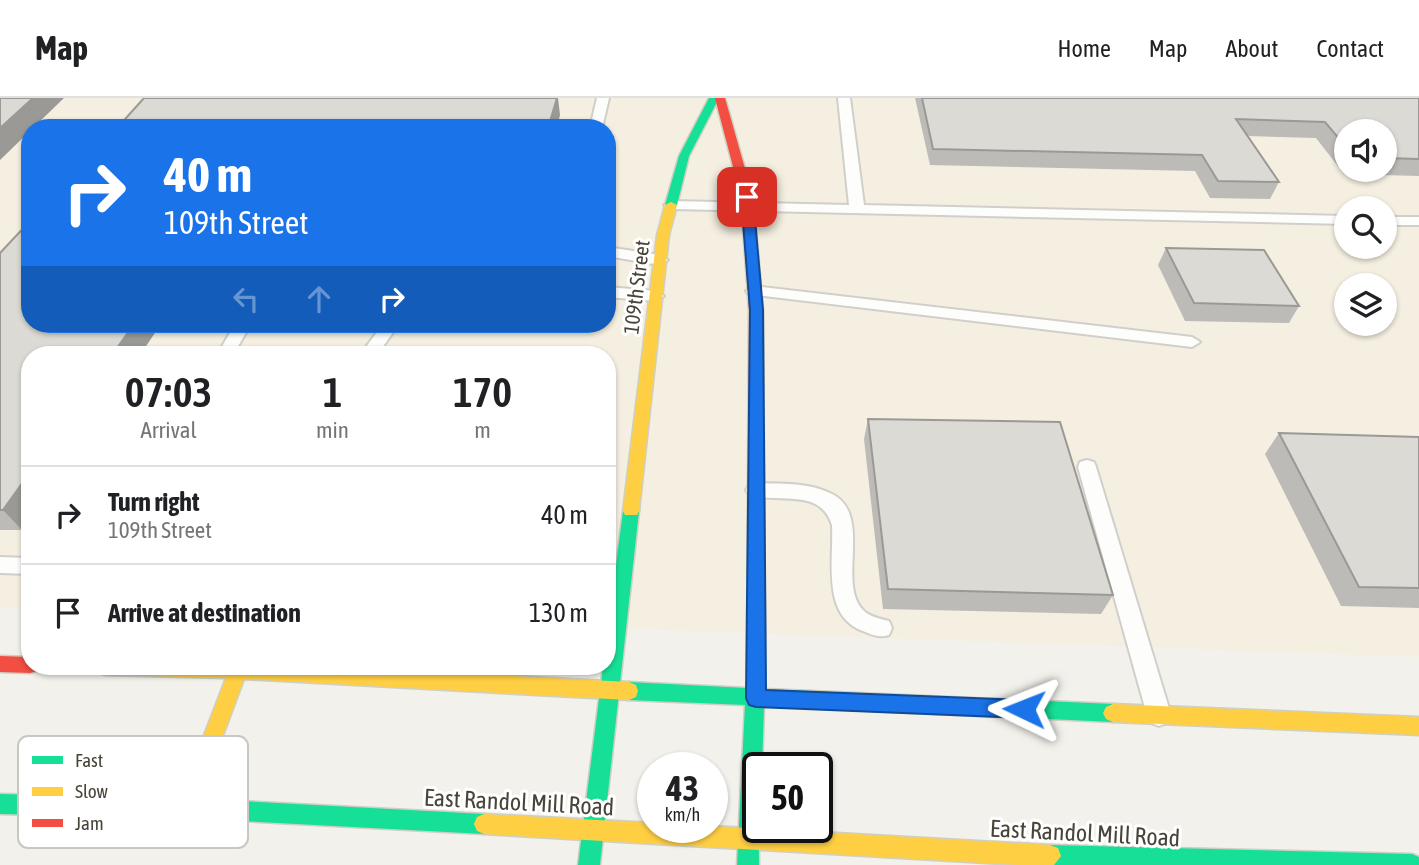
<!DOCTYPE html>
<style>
body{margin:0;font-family:"Asap Condensed",sans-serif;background:#f2f2f2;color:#202124;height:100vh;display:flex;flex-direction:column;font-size:26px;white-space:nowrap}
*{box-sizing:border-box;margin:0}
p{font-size:23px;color:#757577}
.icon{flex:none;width:38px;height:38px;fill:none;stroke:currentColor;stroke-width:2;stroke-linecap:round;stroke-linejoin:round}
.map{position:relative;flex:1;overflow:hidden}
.side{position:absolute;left:21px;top:248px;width:595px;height:329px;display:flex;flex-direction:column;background:#fff;border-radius:28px;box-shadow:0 2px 5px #0004}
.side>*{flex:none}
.top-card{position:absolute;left:21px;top:21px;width:595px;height:214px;border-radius:28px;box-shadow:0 2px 5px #0004;background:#1a73e8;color:#fff;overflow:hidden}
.fabs{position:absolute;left:1334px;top:21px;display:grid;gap:14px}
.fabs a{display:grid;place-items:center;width:63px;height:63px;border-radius:50%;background:#fff;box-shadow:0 2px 5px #0004;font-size:35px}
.speed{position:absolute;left:637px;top:654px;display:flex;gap:14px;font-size:35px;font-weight:700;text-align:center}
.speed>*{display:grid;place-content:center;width:91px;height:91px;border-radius:50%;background:#fff;box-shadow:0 2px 5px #0004;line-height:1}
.speed small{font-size:18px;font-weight:400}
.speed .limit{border:4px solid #111;border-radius:10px;background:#fff;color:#111}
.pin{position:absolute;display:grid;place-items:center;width:60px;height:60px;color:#fff;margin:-30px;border-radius:14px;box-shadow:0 4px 10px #0006}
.me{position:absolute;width:77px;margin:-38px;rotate:272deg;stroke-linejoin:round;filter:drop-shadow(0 0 5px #0008)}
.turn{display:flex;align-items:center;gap:24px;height:147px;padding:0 28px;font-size:32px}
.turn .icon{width:91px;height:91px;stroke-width:2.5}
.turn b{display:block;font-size:49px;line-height:60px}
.lanes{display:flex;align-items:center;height:66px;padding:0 28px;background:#0003;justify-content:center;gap:35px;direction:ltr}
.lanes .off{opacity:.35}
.eta{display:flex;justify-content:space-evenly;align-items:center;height:119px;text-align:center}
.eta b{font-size:42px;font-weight:600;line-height:49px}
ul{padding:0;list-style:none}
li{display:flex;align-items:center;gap:21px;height:98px;padding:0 28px;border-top:2px solid #e0e0e0}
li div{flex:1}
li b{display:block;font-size:26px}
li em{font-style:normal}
header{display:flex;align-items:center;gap:42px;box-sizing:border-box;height:98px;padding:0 35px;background:#fff;border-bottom:2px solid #e0e0e0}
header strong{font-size:33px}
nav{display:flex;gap:38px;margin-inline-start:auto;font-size:24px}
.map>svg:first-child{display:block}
</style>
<header>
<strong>Map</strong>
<nav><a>Home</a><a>Map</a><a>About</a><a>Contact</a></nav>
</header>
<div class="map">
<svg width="1419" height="767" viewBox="0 0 1419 767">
<rect width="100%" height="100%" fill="#f2f1ec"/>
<path fill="#f4efe0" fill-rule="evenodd" d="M0,0H1419V559L607,530V257H30V510L0,509ZM30,30H607V226H30ZM1346,33H1384V72H1346ZM1346,110H1384V149H1346ZM1346,187H1384V226H1346Z"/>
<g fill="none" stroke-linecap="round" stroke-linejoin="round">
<defs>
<path id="lane" d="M597,0H609L602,30H590Z
M838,0H850L864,107L1346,118V126L671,111L664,107L671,103L849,107Z
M1384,119H1419V127H1384Z
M607,149L660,157L668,162L660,167L607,158Z
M754,188L1192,239L1200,244L1192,249L748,196L746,193Z
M607,189L656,193L664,198L656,203L607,199Z
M235,226H251L233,257H217Z
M383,226H399L377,257H360Z
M1087,362L1094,364L1096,369L1171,617L1167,625L1159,628L1151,625L1147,617L1078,369L1080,364Z
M756,385C781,386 807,384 830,395C875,415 835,487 864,513C870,519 881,521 889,523L892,530L889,537C879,540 872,537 863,533C821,518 834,462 832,427C820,389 778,406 749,397L746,392L749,387Z
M0,459L30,460V476L0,475Z"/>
<path id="fast" d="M709,0H719L689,58L677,107L675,109H667L665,107L679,58Z
M631,407L637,409L639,413L600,767H578L603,569H607V537L623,413L625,409Z
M756,568L763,570L765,576V591L1113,606L1120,609L1123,615L1120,621L1113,624L764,608L762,670H758L759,767H737L745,607L629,602L622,599L620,593L622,587L629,584L746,590L749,570Z
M0,696L186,700L484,716L491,719L494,726L491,733L484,736L186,720L0,716Z
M1050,747L1412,756L1419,759V767H1046L1039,758L1042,750Z"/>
<path id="slow" d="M671,104L677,107L669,137L639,413L637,417H625L623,413L657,137L665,107Z
M97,569H333L629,584L636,587L638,593L636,599L629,602L244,581L196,710L193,717L186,720L179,717L176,710L226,580L106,577L99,575Z
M1113,606L1419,619V637L1113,624L1106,621L1103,615L1106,609Z
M484,716L653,725V730L712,728L1050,747L1058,750L1061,758L1054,767H1020L484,736L477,733L474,726L477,719Z"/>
<path id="jam" d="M715,0H725L753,99L763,212L765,576L763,582L756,584L749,582L747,576L749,212L741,99Z
M0,558L30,559V569H38L37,573L30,575L0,574Z"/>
</defs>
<use href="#lane" stroke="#d0cfca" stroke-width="4"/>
<use href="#fast" stroke="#d0cfc3" stroke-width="3"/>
<use href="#slow" stroke="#d0cfc3" stroke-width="3"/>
<use href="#jam" stroke="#d0cfc3" stroke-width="3"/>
<use href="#lane" fill="#fdfdfc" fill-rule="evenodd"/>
<use href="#fast" fill="#16e098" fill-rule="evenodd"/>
<use href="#slow" fill="#ffcf43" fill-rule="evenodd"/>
<use href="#jam" fill="#f24e42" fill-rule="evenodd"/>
</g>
<path fill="#bdbbb7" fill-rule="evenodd" d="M915,0H1419V78L1344,76L1316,40L1248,38L1279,84L1270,101L1210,100L1195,73L930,67ZM1346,33H1384V72H1346Z
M1166,150L1299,208L1289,225L1185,223L1158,167Z
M0,155L30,257V420L22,432H0Z
M868,321L1113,497L1101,516L883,511L864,341Z
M1279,335L1419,339V510L1341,508L1265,356Z"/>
<path fill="#9a9995" d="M33,0H64L33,30H30V33L0,62V30Z
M557,0H558L560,17L557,30H548Z
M134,226H161L140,257H112Z
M30,374V420L22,432L3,412Z"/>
<path fill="#dcdad5" stroke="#9a9995" stroke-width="2" d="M0,0H33L0,30Z
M144,0H557L548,30H117Z
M922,0H1419V61L1384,60V33H1346V49L1325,24L1236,21L1279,84L1218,83L1202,57L933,51Z
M30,123V226H134L112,257H30V374L3,412H0V155Z
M1166,150L1264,152L1299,208L1194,205Z
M868,321L1060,324L1113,497L888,491Z
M1279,335L1419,339V490L1359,489Z"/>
<path fill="#1a73e8" stroke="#114b97" stroke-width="2" d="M747,96L753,99L763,212L766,592L1024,602L1031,605L1034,611L1031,618L1024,620L756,609L749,607L746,600L750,212L741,99Z"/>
<g text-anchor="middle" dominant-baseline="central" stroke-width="6" stroke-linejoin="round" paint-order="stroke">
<g font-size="21" fill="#484438" stroke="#fff">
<text transform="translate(636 189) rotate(-83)">109th Street</text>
</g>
<g font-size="24" fill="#484438" stroke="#fff">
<text transform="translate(519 704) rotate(3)">East Randol Mill Road</text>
<text transform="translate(1085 735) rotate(3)">East Randol Mill Road</text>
</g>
</g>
<rect x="18" y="638" width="230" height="112" rx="10" fill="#fff" stroke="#c8c7c3" stroke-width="2"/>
<rect x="32" y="658" width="31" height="8" fill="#16e098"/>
<rect x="32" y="689" width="31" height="9" fill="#ffcf43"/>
<rect x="32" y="721" width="31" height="8" fill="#f24e42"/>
<g font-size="19" fill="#484438">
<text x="75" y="669">Fast</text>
<text x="75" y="700">Slow</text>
<text x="75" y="732">Jam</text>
</g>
</svg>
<div class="fabs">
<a><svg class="icon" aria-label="sound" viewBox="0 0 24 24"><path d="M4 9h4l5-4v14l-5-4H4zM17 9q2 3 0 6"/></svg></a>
<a><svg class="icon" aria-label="search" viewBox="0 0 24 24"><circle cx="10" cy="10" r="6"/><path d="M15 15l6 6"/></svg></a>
<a><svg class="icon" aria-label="layers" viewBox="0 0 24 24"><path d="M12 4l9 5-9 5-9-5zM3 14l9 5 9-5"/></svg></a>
</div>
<div class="speed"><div>43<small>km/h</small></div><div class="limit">50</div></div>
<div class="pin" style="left:747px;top:99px;background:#d93025"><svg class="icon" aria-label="arrive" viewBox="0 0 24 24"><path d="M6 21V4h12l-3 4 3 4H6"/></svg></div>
<svg class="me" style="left:1024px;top:611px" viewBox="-20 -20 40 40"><path d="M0-17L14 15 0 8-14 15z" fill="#1a73e8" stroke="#fff" stroke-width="4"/></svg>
<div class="top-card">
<div class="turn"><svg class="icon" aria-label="right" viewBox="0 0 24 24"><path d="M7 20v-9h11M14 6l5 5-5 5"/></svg><div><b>40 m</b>109th Street</div></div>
<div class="lanes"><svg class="icon off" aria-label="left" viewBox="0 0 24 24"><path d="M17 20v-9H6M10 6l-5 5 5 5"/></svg><svg class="icon off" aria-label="ahead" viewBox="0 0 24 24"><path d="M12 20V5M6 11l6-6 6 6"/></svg><svg class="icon" aria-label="right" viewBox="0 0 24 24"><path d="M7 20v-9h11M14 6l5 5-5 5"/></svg></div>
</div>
<section class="side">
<div class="eta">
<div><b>07:03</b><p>Arrival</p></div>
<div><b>1</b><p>min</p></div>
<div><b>170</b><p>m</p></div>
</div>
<ul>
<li><svg class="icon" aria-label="right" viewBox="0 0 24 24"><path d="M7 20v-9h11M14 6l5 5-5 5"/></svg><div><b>Turn right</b><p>109th Street</p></div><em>40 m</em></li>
<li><svg class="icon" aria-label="arrive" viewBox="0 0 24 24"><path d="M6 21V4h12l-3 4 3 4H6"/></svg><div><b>Arrive at destination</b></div><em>130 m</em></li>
</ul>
</section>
</div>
